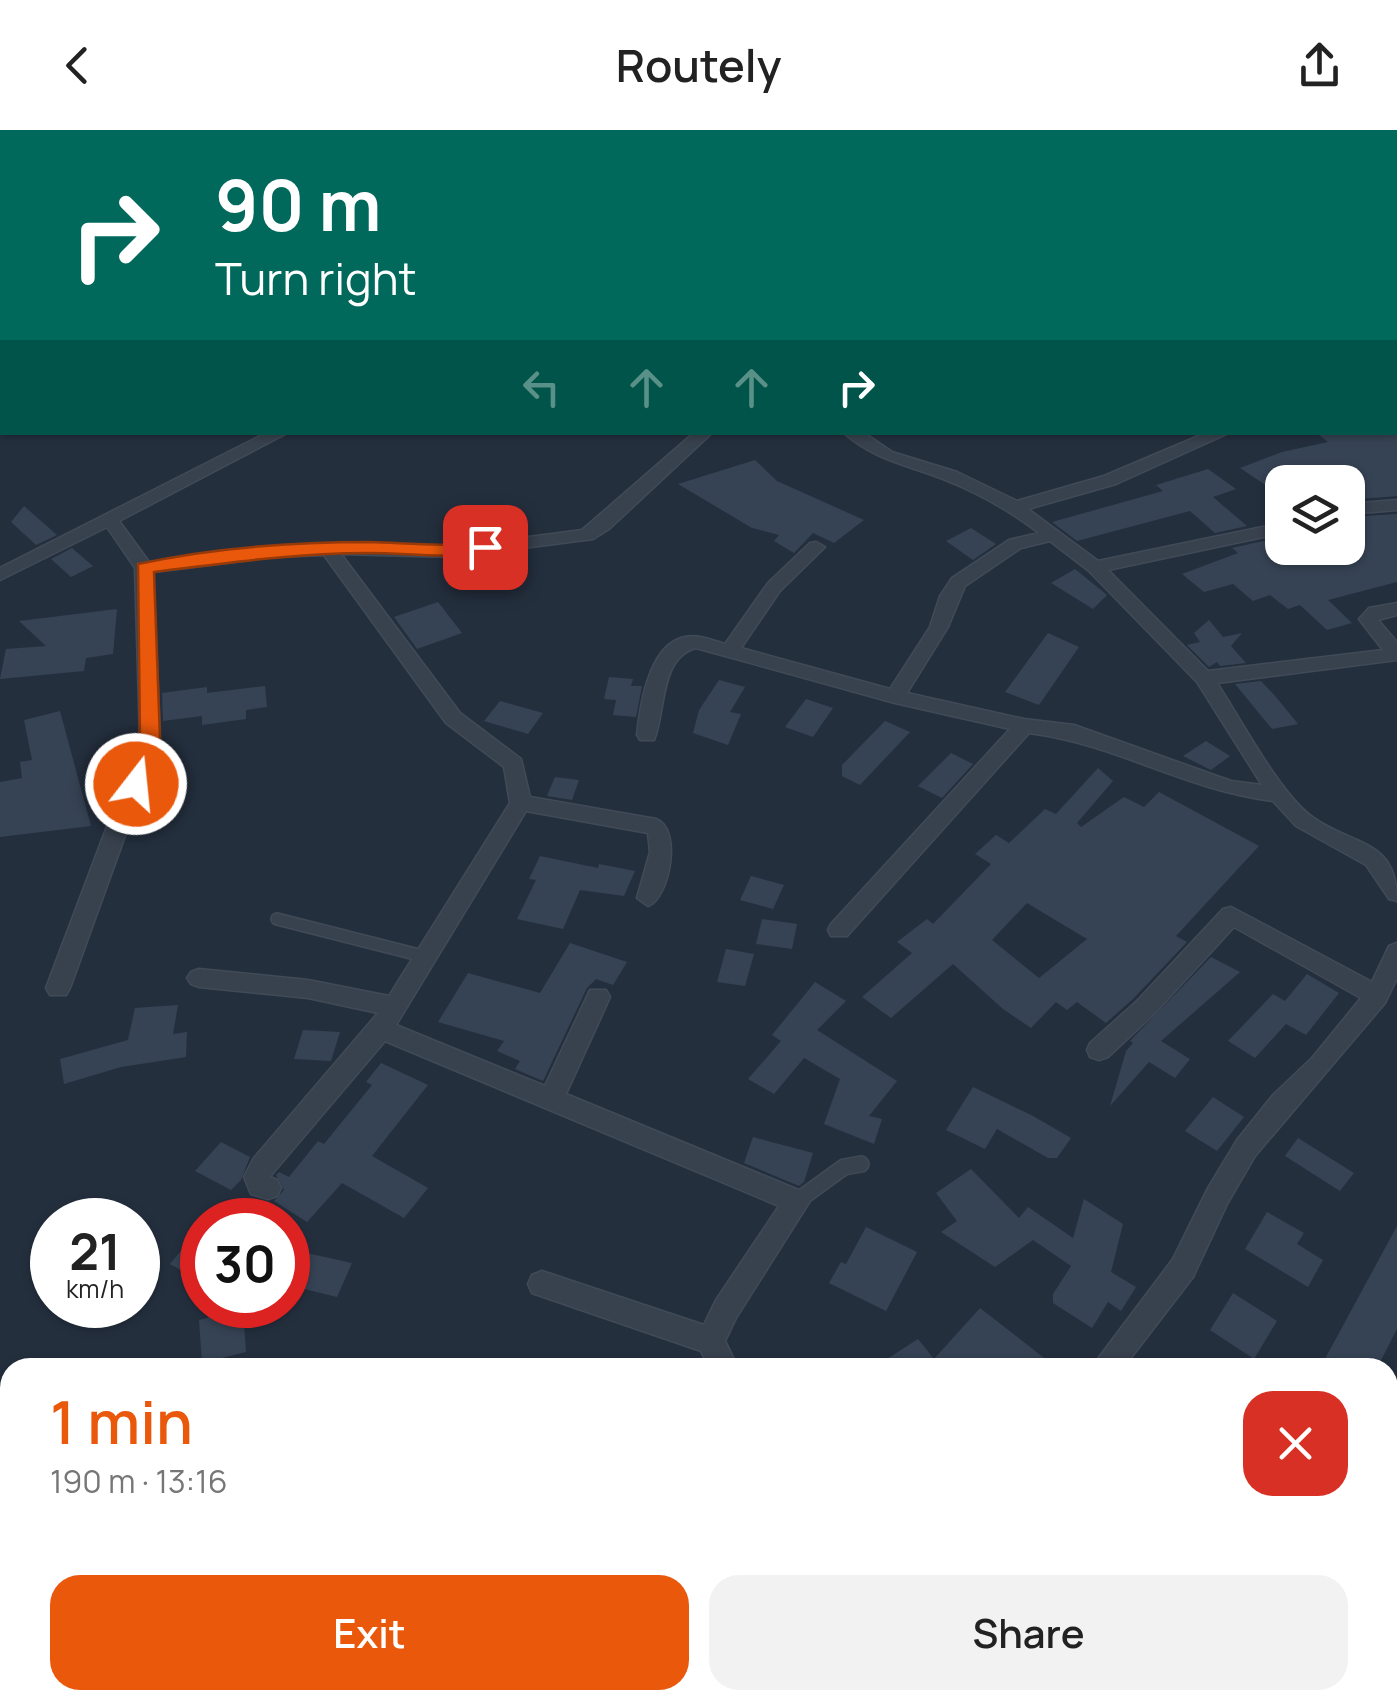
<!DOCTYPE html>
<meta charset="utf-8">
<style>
body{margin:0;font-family:Manrope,sans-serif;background:#f2f2f2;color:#222;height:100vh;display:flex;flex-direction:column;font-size:38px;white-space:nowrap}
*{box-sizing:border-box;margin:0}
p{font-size:32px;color:#767676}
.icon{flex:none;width:55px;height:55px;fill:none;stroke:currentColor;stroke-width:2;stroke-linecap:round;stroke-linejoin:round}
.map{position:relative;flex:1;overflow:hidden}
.details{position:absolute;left:0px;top:1228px;width:1398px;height:352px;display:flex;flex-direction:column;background:#fff;border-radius:30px 30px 0 0;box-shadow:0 2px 8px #0004}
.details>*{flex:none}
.banner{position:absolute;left:0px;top:0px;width:1398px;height:305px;box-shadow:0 2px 8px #0004;background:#00695c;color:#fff;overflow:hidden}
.controls{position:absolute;left:1265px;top:335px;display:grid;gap:20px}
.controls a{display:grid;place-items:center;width:100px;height:100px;border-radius:20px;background:#fff;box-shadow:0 2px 8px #0004;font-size:50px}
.speed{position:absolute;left:30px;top:1068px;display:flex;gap:20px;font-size:50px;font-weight:700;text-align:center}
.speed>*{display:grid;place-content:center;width:130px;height:130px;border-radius:50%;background:#fff;box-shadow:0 2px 8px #0004;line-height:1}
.speed small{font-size:25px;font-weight:400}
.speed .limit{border:15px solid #d22;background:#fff;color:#111}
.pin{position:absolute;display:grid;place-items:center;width:85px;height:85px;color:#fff;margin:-42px;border-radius:20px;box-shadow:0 5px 15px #0006}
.me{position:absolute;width:110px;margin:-55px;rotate:16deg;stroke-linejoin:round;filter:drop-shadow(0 0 8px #0008)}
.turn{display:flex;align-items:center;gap:35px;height:210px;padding:0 50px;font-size:45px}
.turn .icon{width:130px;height:130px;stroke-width:2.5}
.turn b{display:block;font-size:70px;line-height:85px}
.lanes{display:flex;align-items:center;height:95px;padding:0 50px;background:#0003;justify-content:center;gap:50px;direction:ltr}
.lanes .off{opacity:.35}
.round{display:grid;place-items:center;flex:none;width:105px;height:105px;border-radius:30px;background:#f2f2f2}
.summary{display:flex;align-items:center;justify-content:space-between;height:170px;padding:0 50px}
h1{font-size:60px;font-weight:600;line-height:75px;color:#ea580c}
.button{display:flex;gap:20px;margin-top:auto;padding:20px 50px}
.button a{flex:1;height:115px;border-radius:30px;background:#ea580c;color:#fff;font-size:40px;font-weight:600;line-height:115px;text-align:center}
.button a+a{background:#f2f2f2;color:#222}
header{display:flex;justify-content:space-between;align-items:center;height:130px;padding:0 50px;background:#fff;font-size:45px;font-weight:600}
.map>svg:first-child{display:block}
</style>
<header><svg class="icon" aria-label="back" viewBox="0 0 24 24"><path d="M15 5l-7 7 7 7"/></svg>Routely<svg class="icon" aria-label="share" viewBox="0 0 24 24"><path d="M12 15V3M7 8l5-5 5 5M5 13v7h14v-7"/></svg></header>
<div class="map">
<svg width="1397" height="1578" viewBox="0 0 1397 1578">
<rect width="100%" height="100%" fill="#242f3e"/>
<path fill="#364354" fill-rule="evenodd" d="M1315,302H1397V366L1348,370V352H1282V366L1240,338L1282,322L1328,312Z
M755,330L777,351L864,390L834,413L813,403L794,423L774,411L779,405L752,398L678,354Z
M1208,339L1236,359L1213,367L1247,396L1215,403L1190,381L1077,411L1052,392L1163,361L1156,355Z
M24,376L57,405L36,415L11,392Z
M1397,384V452L1328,470L1352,493L1327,500L1300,475L1288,479L1270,465L1253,471L1233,454L1204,462L1182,444L1238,423L1232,418L1277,408L1282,418H1348V387Z
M971,398L996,414L973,430L946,411Z
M72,418L93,436L71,447L51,429Z
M1075,439L1107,465L1093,479L1051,453Z
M438,472L462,503L417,519L394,487Z
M117,479L113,524L86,528L84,541L0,549L6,519L46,516L19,491Z
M1209,490L1223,507L1242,503L1231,516L1246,533L1220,536L1217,532L1209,537L1187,515L1200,512L1194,503Z
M1048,503L1079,517L1039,575L1005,562Z
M609,547L633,549L631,556H642L636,587L613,585L616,570L604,569Z
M719,550L745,557L730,582L741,584L728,615L693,603L699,580Z
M1261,551L1276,567L1298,594L1272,599L1235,554Z
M265,556L267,577L246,580V589L202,595V586L163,591L162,563L207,557V563Z
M806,569L833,578L813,607L785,597Z
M500,571L543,583L528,604L484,591Z
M60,581L91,696L0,707V652L22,648L20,632L32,630L24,590Z
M885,591L910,602L860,655L842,646V635Z
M1206,611L1230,626L1211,640L1183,626Z
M951,623L973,634L942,668L918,656Z
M1098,638L1113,651L1077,693L1081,697L1124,667L1144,677L1159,662L1259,716L1176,806L1187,812L1134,868L1106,893L1077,872L1067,880L1056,872L1031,898L1003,879L953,834L891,888L862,867L912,823L897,812L927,789L933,794L991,734L975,724L996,705L1009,713L1045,679L1056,684ZM1027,773L1087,809L1039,848L992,810Z
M555,647L579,650L572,670L547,666Z
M540,726L598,738L599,734L635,741L624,766L580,760L563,799L517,789L536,750L529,749Z
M751,746L784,755L773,779L740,770Z
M762,789L797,794L792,819L756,814Z
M570,813L627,832L613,855L596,849L587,858L543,951L515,939L520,931L497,921L504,911L438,892L468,843L540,863Z
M726,819L754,824L745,856L717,852Z
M1211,827L1240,842L1161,911L1190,929L1175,948L1149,932L1110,976L1126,921L1133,913L1130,911Z
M1307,844L1339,863L1306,905L1286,894L1255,928L1228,911L1273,864L1285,871Z
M815,852L846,871L817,900L897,951L869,986L882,989L874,1014L824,994L840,949L804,928L774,964L748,949L781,911L772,905Z
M178,875L173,904L187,902L186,927L121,937L64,954L60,929L128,910L135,878Z
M303,900L340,902L331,931L294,929Z
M381,933L428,955L372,1026L428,1058L404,1088L342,1053L307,1092L274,1071L284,1060L276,1045L279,1042L289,1047L318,1011L324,1014L372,955L366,952Z
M973,957L1033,986L1071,1008L1057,1028H1048L997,999L985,1019L946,1000Z
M1213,967L1244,987L1217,1021L1185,1001Z
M753,1007L813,1023L804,1052L799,1056L744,1033Z
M1298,1008L1354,1043L1340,1061L1285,1026Z
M221,1012L250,1027L241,1050L231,1060L195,1041Z
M971,1039L1019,1088L1028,1077L1073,1108L1084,1069L1123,1094L1111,1142L1136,1157L1121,1181L1108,1172L1092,1198L1053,1173V1164L1071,1136L1033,1110L995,1137L941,1102L957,1091L936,1063Z
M1267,1082L1304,1103L1297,1114L1323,1130L1308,1157L1245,1119Z
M202,1095V1152L170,1134Z
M1397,1096V1199L1377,1238H1320Z
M866,1097L917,1122L886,1181L829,1153L841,1132L846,1134Z
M288,1119L352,1133L337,1167L288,1155Z
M1233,1163L1277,1191L1254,1229L1210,1200Z
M980,1178L1057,1238H873L918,1209L934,1229Z
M243,1179L246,1222L202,1233L199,1190Z"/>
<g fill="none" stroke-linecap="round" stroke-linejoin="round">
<defs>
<path id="lane-far1" d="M277,789L427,827"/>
<path id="lane" d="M797,1071L844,1037L861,1034"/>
<path id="street" d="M2,42V50L0,51V43Z
M0,113L2,114V122H0Z
M1397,242V252L1395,253V243Z
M268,302H289L119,391L149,432L328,414L453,417L582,400L695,302H713L609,399L593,409L453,427L341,424L460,583L521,629L530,667L656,689C683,699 669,769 648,776L637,768L650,722L648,703L526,681L396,895L545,956L590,860H606L610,867L566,964L806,1063L810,1071L736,1188L725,1211L738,1238H709L701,1221L532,1163L528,1154L532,1145L542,1141L704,1195L716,1170L779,1076L385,911L272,1044L270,1047L277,1050L281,1058L277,1066L268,1069L251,1064L244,1047L254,1028L378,883L308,868L199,857L191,854L187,848L191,842L199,839L308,850L389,866L510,673L504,637L446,593L324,425L273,427L153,442L160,609L70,858L66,865H50L46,858L140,609L135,438L107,397L0,450V438Z
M843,302H863L892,322L957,342L1017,371L1104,346L1208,302H1231L1116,354L1028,379L1098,431L1282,393V403L1108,440L1208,541L1383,520L1359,489L1369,478L1397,473V485L1378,490L1397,512V530L1217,553C1241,589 1278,661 1311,686C1352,717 1397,707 1397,771L1389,769L1366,735L1296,696L1273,671C1185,660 1116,614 1029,603L847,806H831L828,800L831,794L1010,599L895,573L696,518C659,528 666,582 654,610H640L637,605C640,576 649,514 685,507C698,504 712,510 725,514L768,453L810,413L816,412L825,417L780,461L741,518L890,559L930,497L940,466L952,448L1009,410L1039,403C1010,381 977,362 943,349C907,335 872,329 843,302ZM1050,411L1089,441L1197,552L1262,655L1231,651L1074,595L1024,589L907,563L948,497L965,456L1021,418Z
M1397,370V380L1348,384V374Z
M1231,777L1372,852L1389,816L1397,813V848L1385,873L1255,1026L1227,1074L1193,1147L1123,1238H1091L1173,1129L1208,1058L1237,1010L1273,965L1312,928L1361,868L1234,797L1153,885L1108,927L1099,930L1090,927L1087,920L1090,913L1137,871L1223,779Z
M948,1570H984L988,1578H951Z"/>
</defs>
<use href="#lane-far1" stroke="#414a57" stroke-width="14"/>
<use href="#lane" stroke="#414a57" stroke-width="18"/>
<use href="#street" stroke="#414a57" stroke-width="3"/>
<use href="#lane-far1" stroke="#38414e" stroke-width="11"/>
<use href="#lane" stroke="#38414e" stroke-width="15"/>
<use href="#street" fill="#38414e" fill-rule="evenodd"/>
</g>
<path fill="#ea580c" stroke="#983908" stroke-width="2.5" d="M485,411L491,413V421C450,430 411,423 369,423C296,423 225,433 154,442L160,609L144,659H129L126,654L140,609L138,434C212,418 294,412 369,412C409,413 446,418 485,411Z"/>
</svg>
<div class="controls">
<a><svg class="icon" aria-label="layers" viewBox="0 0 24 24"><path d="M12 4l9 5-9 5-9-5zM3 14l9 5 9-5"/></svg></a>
</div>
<div class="speed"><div>21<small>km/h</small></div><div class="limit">30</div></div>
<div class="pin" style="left:485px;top:417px;background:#d93025"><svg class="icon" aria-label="arrive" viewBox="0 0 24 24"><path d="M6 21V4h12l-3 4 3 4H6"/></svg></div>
<svg class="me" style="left:136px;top:654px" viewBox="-20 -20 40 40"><circle r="17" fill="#ea580c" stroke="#fff" stroke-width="3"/><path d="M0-11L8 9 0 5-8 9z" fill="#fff"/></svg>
<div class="banner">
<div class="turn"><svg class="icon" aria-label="right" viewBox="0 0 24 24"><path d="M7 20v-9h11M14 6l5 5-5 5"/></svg><div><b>90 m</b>Turn right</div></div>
<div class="lanes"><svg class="icon off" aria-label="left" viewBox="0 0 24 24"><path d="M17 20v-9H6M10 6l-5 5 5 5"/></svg><svg class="icon off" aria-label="ahead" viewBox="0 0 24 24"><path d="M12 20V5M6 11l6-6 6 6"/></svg><svg class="icon off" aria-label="ahead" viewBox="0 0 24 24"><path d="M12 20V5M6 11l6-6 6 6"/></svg><svg class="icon" aria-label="right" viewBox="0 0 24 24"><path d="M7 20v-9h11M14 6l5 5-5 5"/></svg></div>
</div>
<section class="details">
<div class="summary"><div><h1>1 min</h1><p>190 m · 13:16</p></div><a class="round" style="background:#d93025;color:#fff"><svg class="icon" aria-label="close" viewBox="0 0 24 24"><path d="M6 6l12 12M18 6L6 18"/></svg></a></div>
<div class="button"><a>Exit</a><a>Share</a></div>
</section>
</div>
